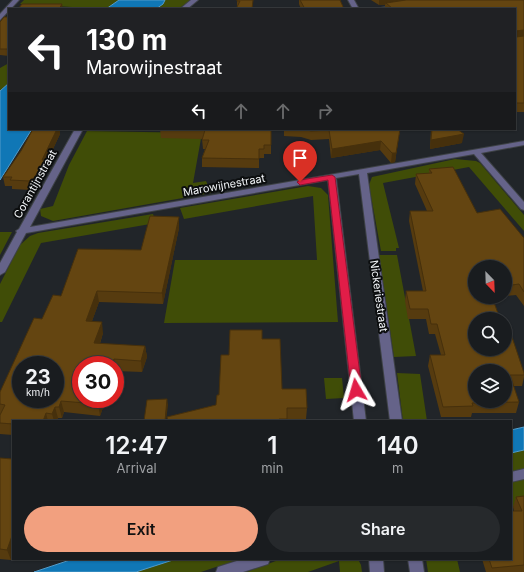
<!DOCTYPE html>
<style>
body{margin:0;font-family:Inter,sans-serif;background:#26292c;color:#f1f3f6;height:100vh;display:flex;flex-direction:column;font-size:15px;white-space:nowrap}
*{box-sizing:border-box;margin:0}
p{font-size:13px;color:#9fa1a4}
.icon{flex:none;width:22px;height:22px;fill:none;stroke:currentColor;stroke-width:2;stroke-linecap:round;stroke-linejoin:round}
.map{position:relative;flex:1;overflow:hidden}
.drawer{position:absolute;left:12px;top:420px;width:500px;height:140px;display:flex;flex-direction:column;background:#191c1f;border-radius:0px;box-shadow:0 1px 3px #0004,0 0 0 1px #373a3d}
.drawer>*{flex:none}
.guide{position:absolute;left:8px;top:8px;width:508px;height:122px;border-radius:0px;box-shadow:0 1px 3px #0004,0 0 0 1px #373a3d;background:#202124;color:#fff;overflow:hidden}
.needle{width:26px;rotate:157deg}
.buttons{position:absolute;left:468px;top:260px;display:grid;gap:8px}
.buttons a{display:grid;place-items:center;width:44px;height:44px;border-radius:50%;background:#191c1f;box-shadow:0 1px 3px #0004,0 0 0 1px #373a3d;font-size:20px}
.speed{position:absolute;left:12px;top:356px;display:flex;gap:8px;font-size:20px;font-weight:700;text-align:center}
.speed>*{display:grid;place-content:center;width:52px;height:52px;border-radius:50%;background:#191c1f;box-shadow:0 1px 3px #0004,0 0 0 1px #373a3d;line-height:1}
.speed small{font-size:10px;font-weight:400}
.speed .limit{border:6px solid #d22;background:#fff;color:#111}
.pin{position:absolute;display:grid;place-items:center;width:34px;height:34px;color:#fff;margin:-41px -17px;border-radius:50% 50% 50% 0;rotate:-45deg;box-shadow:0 0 4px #0007}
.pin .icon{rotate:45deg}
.me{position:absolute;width:44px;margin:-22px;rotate:353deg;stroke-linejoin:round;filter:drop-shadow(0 0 3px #0008)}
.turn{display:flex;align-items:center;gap:14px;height:84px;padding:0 12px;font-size:18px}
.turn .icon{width:52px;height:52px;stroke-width:2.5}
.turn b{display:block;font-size:28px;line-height:34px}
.lanes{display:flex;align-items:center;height:38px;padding:0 12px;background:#0003;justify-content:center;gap:20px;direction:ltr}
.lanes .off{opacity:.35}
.eta{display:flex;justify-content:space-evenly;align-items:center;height:68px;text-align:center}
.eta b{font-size:24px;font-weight:600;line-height:28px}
.button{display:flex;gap:8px;margin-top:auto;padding:8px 12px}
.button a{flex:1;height:46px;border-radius:24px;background:#f2a07f;color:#111;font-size:16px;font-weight:600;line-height:46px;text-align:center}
.button a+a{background:#26292c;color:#f1f3f6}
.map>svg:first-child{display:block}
</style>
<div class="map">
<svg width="524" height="572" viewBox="0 0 524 572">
<rect width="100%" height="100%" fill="#212529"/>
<path fill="#404d07" d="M24,0H119L106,9L20,4Z
M165,0H191L178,9H156L163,4Z
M9,63V83L0,91V68Z
M87,131L202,133L193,183L206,181L211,193L53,221L41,216L40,209L53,206L69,165Z
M455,159L476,161L480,163L524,215V231L469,167L383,183L399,248H396V251H381L369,185L372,177Z
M308,186L321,188L328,195L338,322L164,323L175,260H317L313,196L184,219L180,208Z
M153,214L156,223L41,243L2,322H0V284L20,245L30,236L38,233Z
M0,232H12L0,255Z
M379,255H397L416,356L394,357Z
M397,373L420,374L427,421H403Z
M324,378H342L344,398L326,399Z
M524,450V469L511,472V453Z
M524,478V503L511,507V481Z
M176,559H240L201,572H136Z
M281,559H358L361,565L362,572H340L339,561L308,572H247Z
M426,559H457L460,572H428Z"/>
<path fill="#1077b6" stroke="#539cc9" d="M119,0H165L163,4L156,9H106Z
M9,83V129H32L0,180V91Z
M524,427V450L511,453V430Z
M73,559H176L136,572H34Z"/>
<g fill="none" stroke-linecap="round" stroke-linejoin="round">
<defs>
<path id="minor" d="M13,0H19L0,20V14Z
M191,0H198L187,9H180Z
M348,0H354L359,9H353Z
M397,5L399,6V8L375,9Z
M75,129H83L30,227L524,141V145L481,153L524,202V210L521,209L474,154L367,173L402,421H390L359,174L336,178L366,421H354L328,180L26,233L5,272L0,275V263L17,232L16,231L19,229Z
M524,469V479L511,482V472Z
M243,559H270L268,564L243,572H216L218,567Z
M369,559H383L384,572H370Z
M408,559H422L424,572H410Z"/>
</defs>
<use href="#minor" stroke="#3e4246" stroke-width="2"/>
<use href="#minor" fill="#656389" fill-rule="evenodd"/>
</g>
<path fill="#563b0f" d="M254,0L237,7V1Z
M299,0H340L344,9H301L299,4Z
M371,0H524V112H515V9H385V5H379Z
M9,17V56L0,55V22Z
M57,129H60V134L46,164L47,169L35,188L31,190L12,189V186H5L3,177Z
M160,129H271V154H264V158H259V168L202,167V158L205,149H203L202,139L161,138Z
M284,129H400L395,162L391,163L380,150L331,158L329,139L311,140L301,137L284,136Z
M431,129H457L462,143L430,149Z
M429,169L477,213L524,238V306L516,295L505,296V267L475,297H496H492L500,319L509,337L524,373V377L522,386H513L519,402L516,413H472L471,417H441L428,366L430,355H441L435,334H429L426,319H408L405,301L406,291H423L409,221L410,211H427L415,184L416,174H429Z
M179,217V228L163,304L99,302L92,321L103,333L100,344L145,346L147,357L142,372L116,371L115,373V365H81L106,399L100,416L64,412L62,418H58L57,421H13V435L0,434V392L42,319L61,296L141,250Z
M262,339L282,389L307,408L306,419H287V421H167V417L216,405L229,355Z
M0,458L13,459V553L11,560L0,559Z
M524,496V572H486L482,559H511L514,511L513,507L516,497Z"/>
<path fill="#46300c" d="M379,0H423L386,3L385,5H379Z
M62,4L63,9H59Z
M524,30V38L515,39V31Z
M57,129H60V134L46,164L47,169L35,188L31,190L29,181Z
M400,129L395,162L391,163L392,153Z
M464,134L462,143L430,149L431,140Z
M381,141L380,150L331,158L332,149Z
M179,217V228L163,304L162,293Z
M97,291L99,302L88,332L86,321Z
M102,322L103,333L96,355L94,343Z
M145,346L147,357L142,372L141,361Z
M114,359L115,365H112Z
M100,399H106L100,416L98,404Z
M167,399L168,405L166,421H165Z
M61,401L64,412L62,418L59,407Z
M55,407L58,418L57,421H54L52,414Z
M46,413L48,421H43Z
M13,533V553L11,560L7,550Z"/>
<path fill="#644511" stroke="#46300c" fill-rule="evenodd" d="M237,0H253L252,9H236L240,1H237Z
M300,0H340L344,9H305Z
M406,0H524V30L515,31L516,37L524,36V103H515V9H393L386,3Z
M22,4H62L59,9H18Z
M4,17H9V48L8,49H0V22Z
M33,129H57L42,160H46L33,179L29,181L10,180L12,177H3L21,151Z
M160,129H271V145H264V149H259V159L202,158L209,140H202L205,130Z
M304,129H400L396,153H392L381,141L332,149L329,130L311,131Z
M432,129H457L464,134L431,140Z
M453,167L477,213L500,209L524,238V292L519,284L505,286V267H475V297H492L500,319H475V349H505V324L509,337H512L524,373V375H510L519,402L472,403L473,406L443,407L430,355H445L437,324H431L428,309H410L406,291H426L410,211H433L416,174L432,173L429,169ZM475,371H505V401H475Z
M150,216L179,217L162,293L97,291L86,321L102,322L94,343L145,346L141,361L114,359L112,365H81V399H100L98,404L61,401L59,407H55L52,414L46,413L43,421H13V424L0,423V415L5,405L0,404V392L34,318L42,319L53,295L61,296L78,249L141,250ZM21,365H55V399H21Z
M230,330H262V339H280L282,389H306L307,408H287V419H279V421H168L167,417L216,405L217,395H219L221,355H229Z
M167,399L165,421H144L147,400Z
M0,458L13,459V533L7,550L0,549Z
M524,496V565L492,568L489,559H511V511H522L516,497Z"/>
<path fill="#e11d48" stroke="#92132f" d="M332,175L335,177L362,390L356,394L351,390L328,180L300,185L297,182L300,180Z"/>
<g text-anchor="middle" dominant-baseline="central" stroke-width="4" stroke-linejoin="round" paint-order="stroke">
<g font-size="11" fill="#f0f3f6" stroke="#0c0e0f">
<text transform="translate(35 184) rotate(-61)">Corantijnstraat</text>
<text transform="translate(224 185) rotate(-10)">Marowijnestraat</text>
<text transform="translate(379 296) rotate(82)">Nickeriestraat</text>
</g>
</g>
</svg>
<div class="buttons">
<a><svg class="needle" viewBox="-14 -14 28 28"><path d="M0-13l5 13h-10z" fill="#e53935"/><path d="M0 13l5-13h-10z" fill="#9fa1a4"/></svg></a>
<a><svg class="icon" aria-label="search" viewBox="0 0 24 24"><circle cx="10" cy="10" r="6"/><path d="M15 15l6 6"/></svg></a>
<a><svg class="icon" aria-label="layers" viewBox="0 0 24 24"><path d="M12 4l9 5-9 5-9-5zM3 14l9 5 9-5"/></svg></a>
</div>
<div class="speed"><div>23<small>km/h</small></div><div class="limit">30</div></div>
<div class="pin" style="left:300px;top:182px;background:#d93025"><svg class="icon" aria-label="arrive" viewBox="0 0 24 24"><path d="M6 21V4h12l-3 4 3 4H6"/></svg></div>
<svg class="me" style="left:356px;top:390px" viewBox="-20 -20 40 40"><path d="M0-17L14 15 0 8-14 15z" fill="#e11d48" stroke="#fff" stroke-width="4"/></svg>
<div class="guide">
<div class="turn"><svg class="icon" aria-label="left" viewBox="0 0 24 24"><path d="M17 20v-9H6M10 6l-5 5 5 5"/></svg><div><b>130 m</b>Marowijnestraat</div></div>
<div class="lanes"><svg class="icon" aria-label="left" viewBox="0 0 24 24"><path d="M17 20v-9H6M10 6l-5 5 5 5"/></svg><svg class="icon off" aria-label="ahead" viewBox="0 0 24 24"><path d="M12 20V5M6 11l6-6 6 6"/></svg><svg class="icon off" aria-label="ahead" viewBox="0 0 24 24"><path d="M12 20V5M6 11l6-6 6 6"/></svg><svg class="icon off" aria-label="right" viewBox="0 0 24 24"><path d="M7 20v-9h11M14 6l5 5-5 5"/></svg></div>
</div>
<section class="drawer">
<div class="eta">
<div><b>12:47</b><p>Arrival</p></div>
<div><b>1</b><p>min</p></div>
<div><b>140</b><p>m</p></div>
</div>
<div class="button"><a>Exit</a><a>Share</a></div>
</section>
</div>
